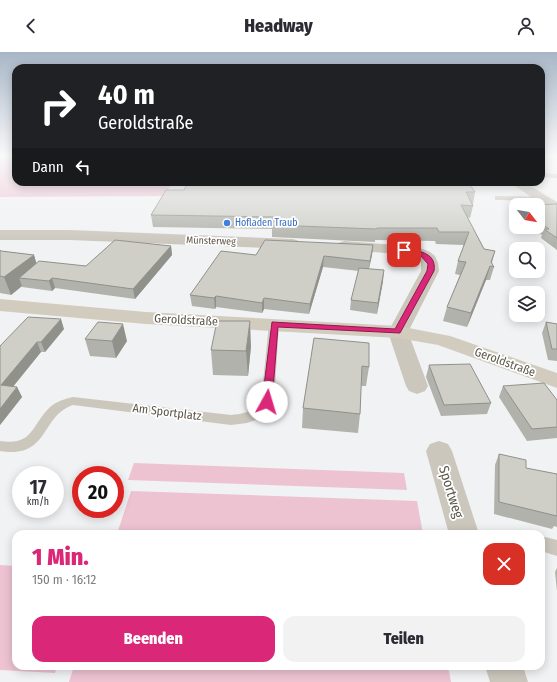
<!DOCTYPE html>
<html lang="de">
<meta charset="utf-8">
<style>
body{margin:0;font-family:"Fira Sans Condensed",sans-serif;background:#f2f2f3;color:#2b2b33;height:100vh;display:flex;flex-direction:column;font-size:15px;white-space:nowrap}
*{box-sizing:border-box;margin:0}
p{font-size:13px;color:#7c7c81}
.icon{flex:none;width:22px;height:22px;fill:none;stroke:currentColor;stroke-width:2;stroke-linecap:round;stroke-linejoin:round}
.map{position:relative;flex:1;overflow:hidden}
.side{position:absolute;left:12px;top:478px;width:533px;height:140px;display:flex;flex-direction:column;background:#fff;border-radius:12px;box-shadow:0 2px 10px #0003}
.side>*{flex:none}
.guide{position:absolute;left:12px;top:12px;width:533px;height:122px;border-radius:12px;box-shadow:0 2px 10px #0003;background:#202124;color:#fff;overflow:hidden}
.needle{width:26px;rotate:121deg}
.buttons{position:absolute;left:509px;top:146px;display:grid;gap:8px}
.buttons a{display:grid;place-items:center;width:36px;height:36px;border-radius:8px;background:#fff;box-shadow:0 2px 10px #0003;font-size:20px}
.speed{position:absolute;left:12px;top:414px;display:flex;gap:8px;font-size:20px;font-weight:700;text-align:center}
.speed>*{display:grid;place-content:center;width:52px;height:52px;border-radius:50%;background:#fff;box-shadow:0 2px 10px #0003;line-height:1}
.speed small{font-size:10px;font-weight:400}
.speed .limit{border:6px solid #d22;background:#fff;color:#111}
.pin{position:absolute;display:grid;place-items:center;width:34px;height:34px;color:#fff;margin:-17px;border-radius:8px;box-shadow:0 2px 6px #0006}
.me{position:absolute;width:44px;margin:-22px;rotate:6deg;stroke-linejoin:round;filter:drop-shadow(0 0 3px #0008)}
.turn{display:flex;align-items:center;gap:14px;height:84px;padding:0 20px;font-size:18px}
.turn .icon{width:52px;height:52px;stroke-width:2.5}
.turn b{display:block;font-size:28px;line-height:34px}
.then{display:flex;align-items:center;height:38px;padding:0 20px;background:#0003;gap:8px;font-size:15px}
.round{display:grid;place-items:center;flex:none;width:42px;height:42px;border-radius:12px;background:#f2f2f3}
.overview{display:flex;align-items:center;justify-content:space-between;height:68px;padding:0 20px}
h1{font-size:24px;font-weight:800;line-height:30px;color:#db2777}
.button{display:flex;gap:8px;margin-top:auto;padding:8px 20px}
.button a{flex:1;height:46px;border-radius:12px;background:#db2777;color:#fff;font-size:16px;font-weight:800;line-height:46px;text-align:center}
.button a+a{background:#f2f2f3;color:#2b2b33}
header{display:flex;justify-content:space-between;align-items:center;height:52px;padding:0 20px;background:#fff;font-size:18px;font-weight:800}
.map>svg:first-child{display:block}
</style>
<header><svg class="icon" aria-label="back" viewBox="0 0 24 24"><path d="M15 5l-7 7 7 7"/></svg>Headway<svg class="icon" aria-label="person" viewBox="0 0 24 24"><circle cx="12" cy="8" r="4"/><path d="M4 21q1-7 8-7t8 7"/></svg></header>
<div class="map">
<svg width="557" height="630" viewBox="0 0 557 630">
<rect width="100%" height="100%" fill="#f1f2f3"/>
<path fill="#edc3d2" d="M0,103H16V130H173L164,144L0,145Z
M134,411L404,421L407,438L128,428Z
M131,439L417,449L423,482H117Z
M0,513L16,514V614H57L55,621L0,618Z
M74,614H448L451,630H69Z"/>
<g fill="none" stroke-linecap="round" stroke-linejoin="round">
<path fill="#ccc7bd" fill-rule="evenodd" d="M541,121L557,122V126L541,125Z
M495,144L542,145L546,147L542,149L498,148H495Z
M274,269L279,272L274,351L268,359L261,366L247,371L231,373L73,353C40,364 50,407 0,399V389C33,394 31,374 50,355C57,349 65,347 73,345L231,363C243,362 253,360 261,350L269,272Z
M545,485L557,488V504L541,499V487Z"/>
<path fill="#ccc7bd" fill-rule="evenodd" d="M509,130H524L557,150V160L552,159Z
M0,178H70L293,187L299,189L301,192L299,195L293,197L70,188H0Z
M344,189L409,194L423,197L430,200L435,204L438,211L439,219L408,280L428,334L425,339L417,342L409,339L406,334L388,280L421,219V209L409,203L338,197L336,194L338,191Z
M439,389L448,392L452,399L479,482H449L426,399L430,392Z
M485,614H523L528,630H490Z"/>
<path fill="#d1ccbe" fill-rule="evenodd" d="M0,247L146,260L398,274L450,284L557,321V336L438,293L398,286L146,272L0,259Z"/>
</g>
<path fill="#b2b2ac" d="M248,130V131L475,140L473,152H472L473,154L470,166L467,165L484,197L495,199L492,211L494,215L490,228H486L467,275L443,269L447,255L460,223L455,222L458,209L464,193L436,192L435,189L375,188V190L272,185V177L153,175L151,163L184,138Z
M557,152V198L541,186L542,183L531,175H538V153Z
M373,193L372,203L369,217L383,229L377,262L350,258L351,248L359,219L323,215L309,262L264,257L262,261L216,255L215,257L192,254L190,243L256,203Z
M171,194L172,203L135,247L55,236L52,239L22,235V234L11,243L0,241V198L1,199L34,203L36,211L86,214Z
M546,270L557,272V309L548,308L542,281Z
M64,277L45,300H41L13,335H17L22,345L0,373V294Z
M314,286L369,315L366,334H361L360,362L358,381L302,376L303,356Z
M85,287L127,289L116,306L90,304Z
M251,294L248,324L213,323L211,298Z
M429,313L491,351L487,362L441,364L426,325Z
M503,334L557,348V386L527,389L499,345Z
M499,402L526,416L557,422V475L554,474L552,477L494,462L495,413Z
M557,516V539L555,520Z"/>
<path fill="#91918c" d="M373,193L372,203L368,220L370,209Z
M171,194L172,203L135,247L133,237Z
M34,203L39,220L19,226L22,234L11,243L4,225Z
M324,204L323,215L309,262L310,252Z
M490,214L486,228L467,275L471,261Z
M384,218L383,229L377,262L378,251Z
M52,226L55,236L52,239L49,229Z
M216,244V255L215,257L214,246Z
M264,246V257L262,261V251Z
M61,267L64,277L45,300L41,290Z
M250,269L251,294L248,324L246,299Z
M123,272L127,289L116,306L112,289Z
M37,290L41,300L6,343L1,333Z
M17,335L22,345L0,373V357Z"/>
<path fill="#cfcfc8" stroke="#91918c" d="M188,130H248L247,131L317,132V130H468L475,140H466L473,154L461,153L484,197L495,199L491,210L494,215L490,214L471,261L447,255L466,210L458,209L469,180H439L437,176H377L376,177L272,173L277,165L151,163L166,138H184Z
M555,152H557V186L544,177H549L538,169V153Z
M115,188L171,194L133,237L52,226L49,229L19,226L39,209L86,214Z
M265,188L373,193L370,209L324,204L310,252L264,246L262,251L216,244L214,246L190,243L221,199L256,203Z
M0,198L1,199L34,203L4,225L0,224Z
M359,216L384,218L378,251L351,248Z
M28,265L61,267L41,290H37L1,333L17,335L0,357V294Z
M217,269H250L246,299L211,298Z
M98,270L123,272L112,289L85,287Z
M546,270L557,272V297H552Z
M314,286L369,291V315L362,314L360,362L303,356Z
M470,312L491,351L444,353L429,313Z
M544,331L557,348V375L532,377L503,334Z
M499,402L526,408V416L557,422V464L499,450Z"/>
<linearGradient id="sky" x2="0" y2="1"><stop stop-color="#a7b6c6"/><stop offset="0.54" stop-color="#f9f9fa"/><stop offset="1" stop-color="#f9f9fa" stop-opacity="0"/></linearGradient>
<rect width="557" height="192" fill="url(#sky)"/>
<path fill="#db2777" stroke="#8e194d" d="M404,196C418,199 437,200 434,219L400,281L278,275L272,350L270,353H263L262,350L272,270L395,277L427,219L428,212L420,203L402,200L401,198Z"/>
<circle fill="#3f7fe0" stroke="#fff" stroke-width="1.5" cx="227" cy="171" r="4"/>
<g text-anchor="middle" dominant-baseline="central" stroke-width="3.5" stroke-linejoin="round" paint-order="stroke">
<g font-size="10" fill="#366cbe" stroke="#fff" text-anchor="start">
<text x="235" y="171">Hofladen Traub</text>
</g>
<g font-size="10" fill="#5d574a" stroke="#fff">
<text transform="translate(211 189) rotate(2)">Münsterweg</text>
</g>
<g font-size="12" fill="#5d574a" stroke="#fff">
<text transform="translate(186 268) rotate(3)">Geroldstraße</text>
<text transform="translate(505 310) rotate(20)">Geroldstraße</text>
<text transform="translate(167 360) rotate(7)">Am Sportplatz</text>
</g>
<g font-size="14" fill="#5d574a" stroke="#fff">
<text transform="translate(451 440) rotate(73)">Sportweg</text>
</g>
</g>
</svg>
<div class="buttons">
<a><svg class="needle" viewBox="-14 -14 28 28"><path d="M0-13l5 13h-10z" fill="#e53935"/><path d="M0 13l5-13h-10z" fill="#7c7c81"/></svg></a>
<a><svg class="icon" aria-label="search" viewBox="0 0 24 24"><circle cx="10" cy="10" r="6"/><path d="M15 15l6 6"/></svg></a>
<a><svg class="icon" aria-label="layers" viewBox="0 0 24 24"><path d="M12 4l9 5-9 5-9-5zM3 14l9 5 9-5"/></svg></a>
</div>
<div class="speed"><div>17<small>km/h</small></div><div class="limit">20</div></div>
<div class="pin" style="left:404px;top:198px;background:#d93025"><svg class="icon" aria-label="arrive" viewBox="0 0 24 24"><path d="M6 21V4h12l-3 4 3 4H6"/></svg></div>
<svg class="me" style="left:267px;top:350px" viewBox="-20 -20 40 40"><circle r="19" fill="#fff"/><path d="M0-13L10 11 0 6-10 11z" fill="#db2777"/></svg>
<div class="guide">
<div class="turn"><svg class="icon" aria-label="right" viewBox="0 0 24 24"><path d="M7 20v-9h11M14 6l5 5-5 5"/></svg><div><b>40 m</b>Geroldstraße</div></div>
<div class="then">Dann<svg class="icon" aria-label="left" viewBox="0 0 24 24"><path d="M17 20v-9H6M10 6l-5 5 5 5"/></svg></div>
</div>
<section class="side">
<div class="overview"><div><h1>1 Min.</h1><p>150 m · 16:12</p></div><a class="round" style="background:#d93025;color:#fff"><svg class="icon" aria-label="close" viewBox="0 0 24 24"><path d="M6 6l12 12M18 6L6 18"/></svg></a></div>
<div class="button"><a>Beenden</a><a>Teilen</a></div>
</section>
</div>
